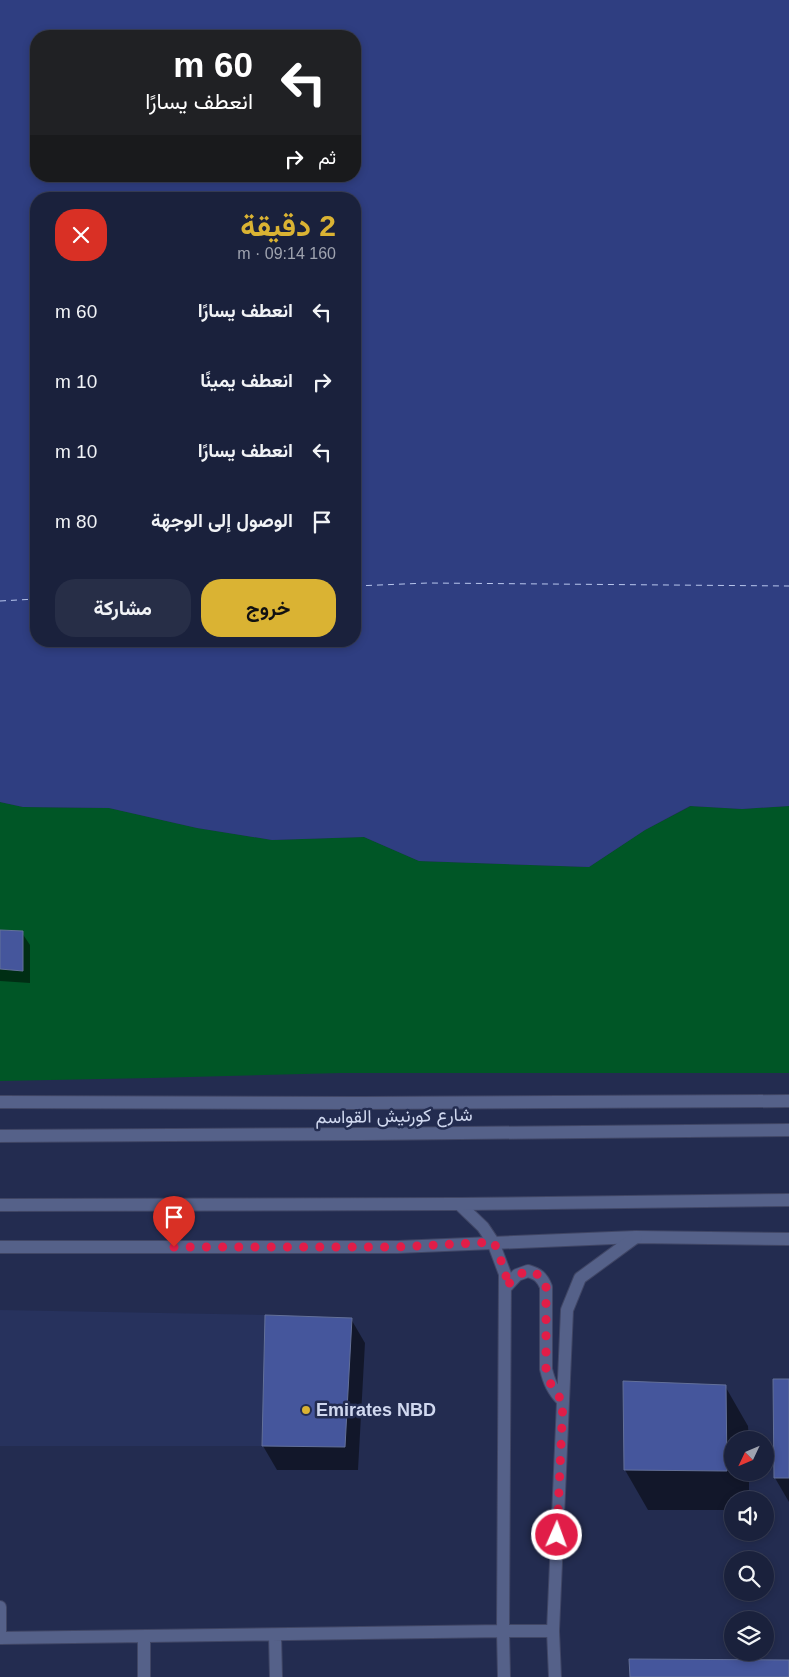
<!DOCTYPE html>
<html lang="ar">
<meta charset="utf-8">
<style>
body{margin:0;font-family:Arial,Vazirmatn,sans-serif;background:#272e47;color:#f1f3f6;direction:rtl;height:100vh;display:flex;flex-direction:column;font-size:19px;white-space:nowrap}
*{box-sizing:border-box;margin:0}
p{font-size:16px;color:#9fa3af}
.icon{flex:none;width:28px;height:28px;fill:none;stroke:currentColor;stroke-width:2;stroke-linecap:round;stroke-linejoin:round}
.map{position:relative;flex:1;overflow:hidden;direction:ltr}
.side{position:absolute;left:30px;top:192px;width:331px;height:455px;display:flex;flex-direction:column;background:#1a213c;border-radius:20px;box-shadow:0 2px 8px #0003,0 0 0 1px #383e56;direction:rtl}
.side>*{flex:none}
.banner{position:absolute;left:30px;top:30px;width:331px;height:152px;border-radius:20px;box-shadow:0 2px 8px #0003,0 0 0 1px #383e56;direction:rtl;background:#202124;color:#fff;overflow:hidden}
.needle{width:32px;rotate:226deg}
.controls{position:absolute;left:724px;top:1431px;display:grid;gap:10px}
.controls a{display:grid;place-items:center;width:50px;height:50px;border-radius:50%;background:#1a213c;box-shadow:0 2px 8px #0003,0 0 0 1px #383e56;font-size:25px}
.pin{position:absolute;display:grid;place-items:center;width:42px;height:42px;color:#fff;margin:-51px -21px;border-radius:50% 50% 50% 0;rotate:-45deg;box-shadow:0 0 5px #0007}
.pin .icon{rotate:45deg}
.me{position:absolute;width:55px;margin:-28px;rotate:2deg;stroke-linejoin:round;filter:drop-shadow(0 0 4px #0008)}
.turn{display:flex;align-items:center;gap:18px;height:105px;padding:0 25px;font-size:22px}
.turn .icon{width:65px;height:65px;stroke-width:2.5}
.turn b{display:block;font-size:35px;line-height:42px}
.then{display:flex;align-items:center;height:48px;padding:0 25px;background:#0003;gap:10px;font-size:19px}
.round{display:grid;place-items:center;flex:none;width:52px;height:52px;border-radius:20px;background:#272e47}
.overview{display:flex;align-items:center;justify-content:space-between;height:85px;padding:0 25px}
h1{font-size:30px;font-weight:700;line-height:38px;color:#dab333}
.primary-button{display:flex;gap:10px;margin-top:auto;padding:10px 25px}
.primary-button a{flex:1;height:58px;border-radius:20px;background:#dab333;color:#111;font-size:20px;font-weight:700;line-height:58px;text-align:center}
.primary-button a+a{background:#272e47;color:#f1f3f6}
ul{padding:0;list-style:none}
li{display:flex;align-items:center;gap:15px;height:70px;padding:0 25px}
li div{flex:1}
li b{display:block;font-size:19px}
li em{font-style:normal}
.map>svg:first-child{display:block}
</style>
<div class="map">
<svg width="789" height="1677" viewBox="0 0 789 1677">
<rect width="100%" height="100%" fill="#232c50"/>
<path fill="#27325d" d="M0,1310L265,1315L262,1446H0Z"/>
<path fill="#005626" d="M0,802L23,807L109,808L197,828L272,840L364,837L419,861L589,867L645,830L691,806L742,809L789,806V1073H341L152,1078L0,1081Z"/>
<path fill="#2f3e81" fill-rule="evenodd" d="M0,0H789V806L742,809L690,806L645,830L589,867L419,861L364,837L272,840L197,828L109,808L23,807L0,802ZM36,36H355V176H36ZM36,199H355V641H36Z"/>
<path fill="#0007" d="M0,931L22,933L30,945V983L0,981Z
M267,1316L351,1319L365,1343L358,1470H277L263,1446Z
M789,1380V1502L775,1478Z
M725,1386L748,1426L749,1440H732V1472H749V1500H732V1510H648L625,1470Z"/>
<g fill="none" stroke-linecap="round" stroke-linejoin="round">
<path stroke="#b9c7ee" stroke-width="1" stroke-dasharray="6 5" stroke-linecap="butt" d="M355,586L428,583L789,586
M0,601L36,599"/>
</g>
<path fill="#45569c" stroke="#637099" d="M0,930L23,931V971L0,969Z
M265,1315L352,1318L345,1447L262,1446Z
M773,1379H789V1478H774Z
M623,1381L726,1385L727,1471L624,1470Z
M629,1659L789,1660V1677H630Z"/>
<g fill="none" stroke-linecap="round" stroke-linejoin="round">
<defs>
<path id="service" d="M0,1102L361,1103L789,1101
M0,1247H398L636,1237L789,1239"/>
<path id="minor" d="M459,1204L483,1227L493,1242L505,1274L503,1631L504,1677
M506,1287L517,1275L528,1271C538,1274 542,1277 546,1287V1369C549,1382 553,1391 563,1401
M0,1607V1638
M275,1635L276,1677
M0,1638L503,1631H553
M144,1677V1637
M555,1677L553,1631L567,1310L580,1278L636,1237"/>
<path id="secondary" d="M0,1136L363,1134L789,1130
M0,1205L459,1204L789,1200"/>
</defs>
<use href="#service" stroke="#404665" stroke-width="14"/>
<use href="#minor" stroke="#404665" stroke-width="14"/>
<use href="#secondary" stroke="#404665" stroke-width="14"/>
<use href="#service" stroke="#556189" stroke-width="12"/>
<use href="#minor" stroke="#556189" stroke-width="12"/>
<use href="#secondary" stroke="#556189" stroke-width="12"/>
</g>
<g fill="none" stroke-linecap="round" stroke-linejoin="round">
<path stroke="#e11d48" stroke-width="9" stroke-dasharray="0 16.2" d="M174,1247H398L494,1242L506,1274V1287L517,1275L528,1271L539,1275L543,1280L546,1287V1369C549,1382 553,1391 563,1401L557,1535"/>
</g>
<circle fill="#dab333" stroke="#232c50" stroke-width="2" cx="306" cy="1410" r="5"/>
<g text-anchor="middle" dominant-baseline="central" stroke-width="5" stroke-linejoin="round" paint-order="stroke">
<g font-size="18" fill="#d0d8ef" stroke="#232c50">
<text transform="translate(394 1116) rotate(-1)">شارع كورنيش القواسم</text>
</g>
<g font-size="18" font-weight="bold" fill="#d0d8ef" stroke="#232c50" text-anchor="start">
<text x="316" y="1410">Emirates NBD</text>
</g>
</g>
</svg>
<div class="controls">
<a><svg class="needle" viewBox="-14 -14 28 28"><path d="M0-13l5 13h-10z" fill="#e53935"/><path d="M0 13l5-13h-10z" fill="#9fa3af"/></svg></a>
<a><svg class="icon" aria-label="sound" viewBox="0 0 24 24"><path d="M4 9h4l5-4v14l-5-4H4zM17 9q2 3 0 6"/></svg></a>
<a><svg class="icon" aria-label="search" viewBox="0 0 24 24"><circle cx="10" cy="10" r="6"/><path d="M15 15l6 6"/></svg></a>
<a><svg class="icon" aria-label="layers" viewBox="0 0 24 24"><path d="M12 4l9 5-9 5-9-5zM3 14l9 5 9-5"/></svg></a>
</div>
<div class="pin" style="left:174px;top:1247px;background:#d93025"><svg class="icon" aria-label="arrive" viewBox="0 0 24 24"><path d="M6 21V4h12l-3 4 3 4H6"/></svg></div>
<svg class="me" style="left:557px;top:1535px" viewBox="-20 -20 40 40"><circle r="17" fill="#e11d48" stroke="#fff" stroke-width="3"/><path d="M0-11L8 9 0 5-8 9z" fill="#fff"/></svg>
<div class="banner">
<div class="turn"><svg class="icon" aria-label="left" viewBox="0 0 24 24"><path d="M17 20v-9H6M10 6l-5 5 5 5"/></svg><div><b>60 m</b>انعطف يسارًا</div></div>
<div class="then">ثم<svg class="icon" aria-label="right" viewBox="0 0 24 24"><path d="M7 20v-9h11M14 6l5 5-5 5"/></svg></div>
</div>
<section class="side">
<div class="overview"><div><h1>2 دقيقة</h1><p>160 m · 09:14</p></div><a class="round" style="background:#d93025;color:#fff"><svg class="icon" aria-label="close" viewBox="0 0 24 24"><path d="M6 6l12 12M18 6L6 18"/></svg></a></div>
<ul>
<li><svg class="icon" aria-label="left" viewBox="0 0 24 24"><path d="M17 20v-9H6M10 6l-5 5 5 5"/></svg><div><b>انعطف يسارًا</b></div><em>60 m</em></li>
<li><svg class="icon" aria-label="right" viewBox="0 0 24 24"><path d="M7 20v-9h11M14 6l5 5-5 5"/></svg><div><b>انعطف يمينًا</b></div><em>10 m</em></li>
<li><svg class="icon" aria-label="left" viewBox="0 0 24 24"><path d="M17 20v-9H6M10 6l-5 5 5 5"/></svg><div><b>انعطف يسارًا</b></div><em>10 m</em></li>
<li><svg class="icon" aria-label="arrive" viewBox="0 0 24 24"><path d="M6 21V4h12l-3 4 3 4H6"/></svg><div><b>الوصول إلى الوجهة</b></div><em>80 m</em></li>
</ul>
<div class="primary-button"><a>خروج</a><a>مشاركة</a></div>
</section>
</div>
